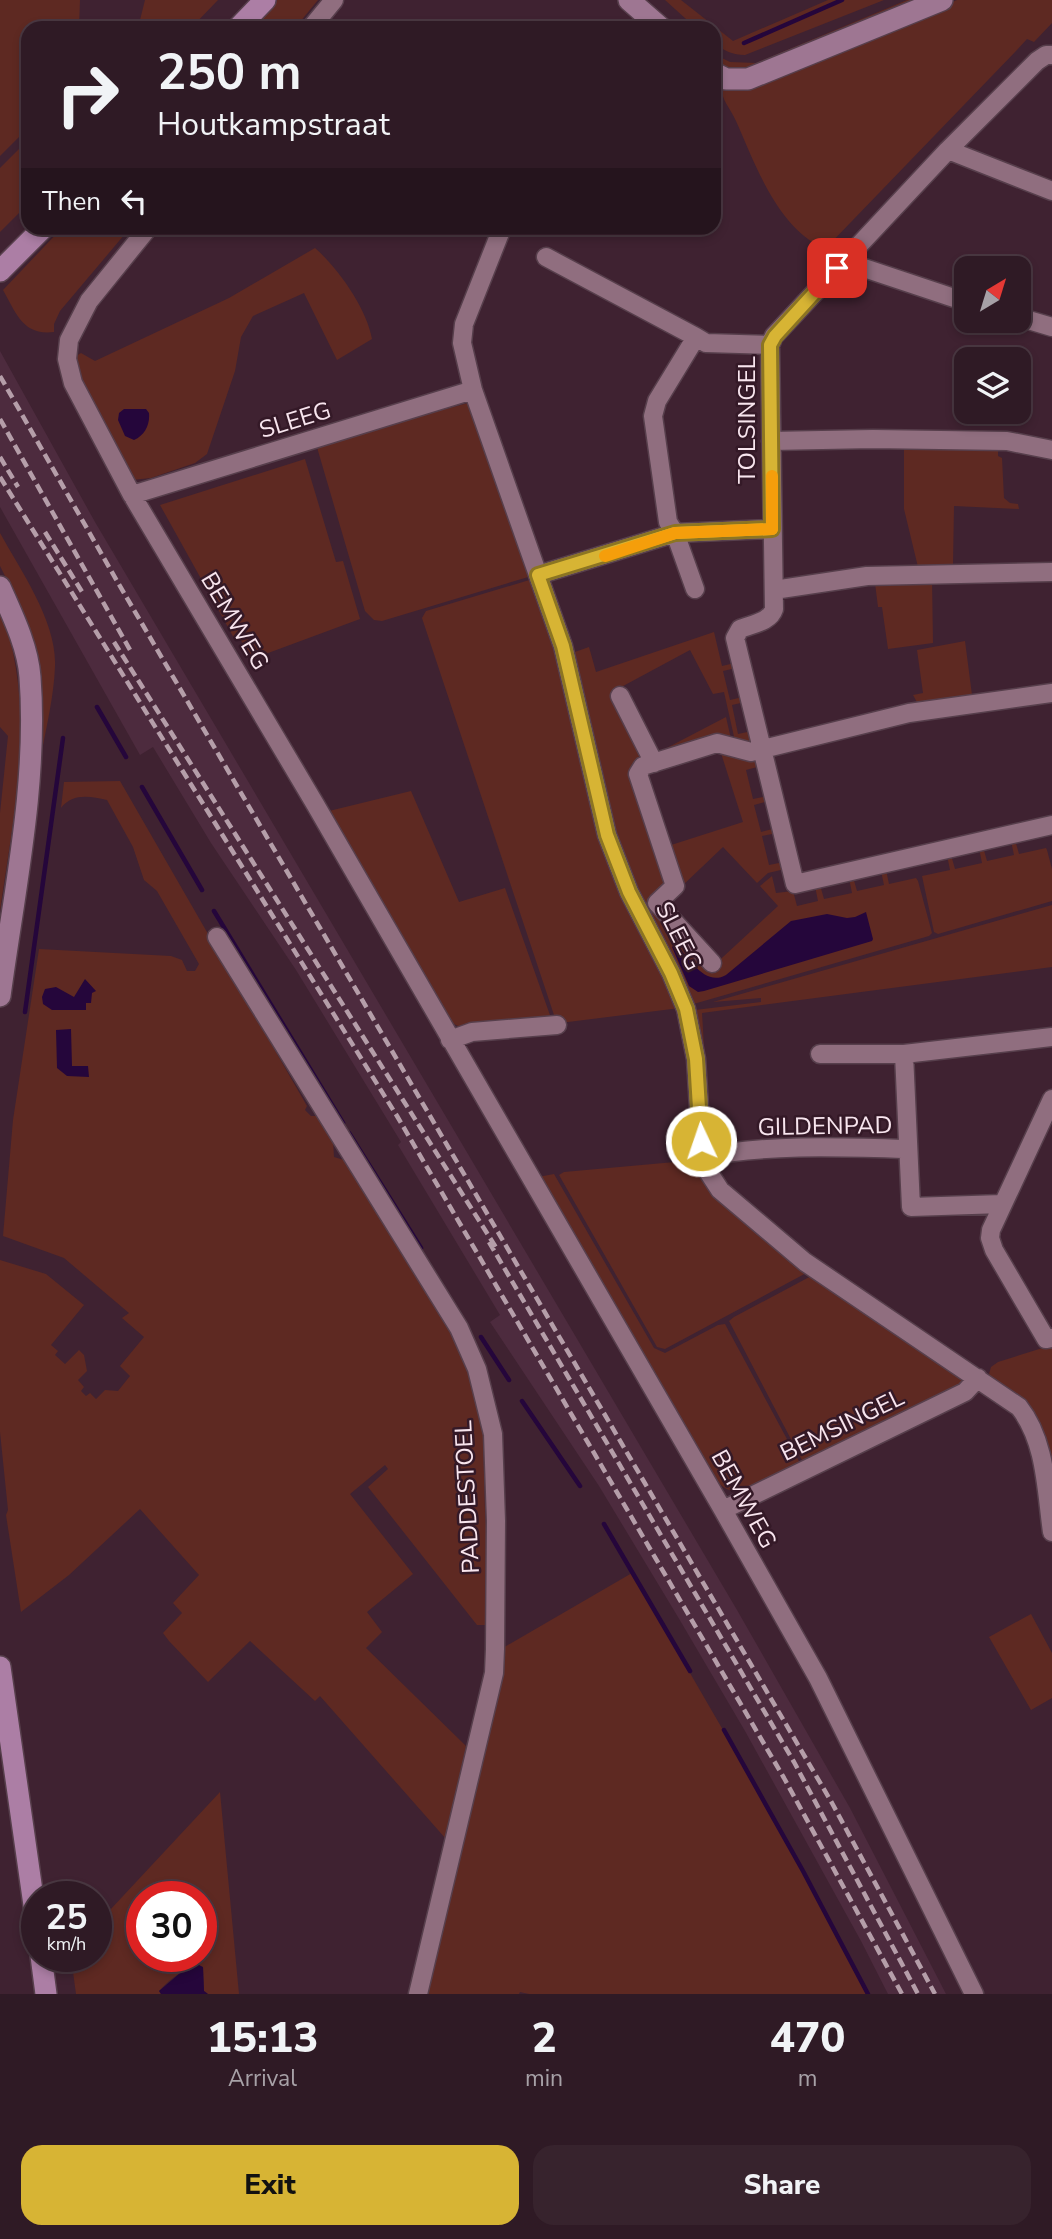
<!DOCTYPE html>
<style>
body{margin:0;font-family:"Nunito Sans",sans-serif;background:#37232d;color:#f1f3f6;height:100vh;display:flex;flex-direction:column;font-size:26px;white-space:nowrap}
*{box-sizing:border-box;margin:0}
p{font-size:23px;color:#a7a1a7}
.icon{flex:none;width:38px;height:38px;fill:none;stroke:currentColor;stroke-width:2;stroke-linecap:round;stroke-linejoin:round}
.map{position:relative;height:1994px;overflow:hidden}
.sheet{display:flex;flex-direction:column;background:#2f1a25;flex:1}
.sheet>*{flex:none}
.guide{position:absolute;left:21px;top:21px;width:700px;height:214px;border-radius:21px;box-shadow:0 4px 10px #0003,0 0 0 2px #4a3842;background:#2f1a25;color:#f1f3f6;overflow:hidden}
.needle{width:46px;rotate:38deg}
.buttons{position:absolute;left:954px;top:256px;display:grid;gap:14px}
.buttons a{display:grid;place-items:center;width:77px;height:77px;border-radius:14px;background:#2f1a25;box-shadow:0 4px 10px #0003,0 0 0 2px #4a3842;font-size:35px}
.speed{position:absolute;left:21px;top:1881px;display:flex;gap:14px;font-size:35px;font-weight:700;text-align:center}
.speed>*{display:grid;place-content:center;width:91px;height:91px;border-radius:50%;background:#2f1a25;box-shadow:0 4px 10px #0003,0 0 0 2px #4a3842;line-height:1}
.speed small{font-size:18px;font-weight:400}
.speed .limit{border:10px solid #d22;background:#fff;color:#111}
.pin{position:absolute;display:grid;place-items:center;width:60px;height:60px;color:#fff;margin:-30px;border-radius:14px;box-shadow:0 4px 10px #0006}
.me{position:absolute;width:77px;margin:-38px;rotate:357deg;stroke-linejoin:round;filter:drop-shadow(0 0 5px #0008)}
.turn{display:flex;align-items:center;gap:24px;height:147px;padding:0 21px;font-size:32px}
.turn .icon{width:91px;height:91px;stroke-width:2.5}
.turn b{display:block;font-size:49px;line-height:60px}
.then{display:flex;align-items:center;height:66px;padding:0 21px;background:#0003;gap:14px;font-size:26px}
.eta{display:flex;justify-content:space-evenly;align-items:center;height:119px;text-align:center}
.eta b{font-size:42px;font-weight:800;line-height:49px}
.button{display:flex;gap:14px;margin-top:auto;padding:14px 21px}
.button a{flex:1;height:80px;border-radius:21px;background:#d7b434;color:#111;font-size:28px;font-weight:800;line-height:80px;text-align:center}
.button a+a{background:#37232d;color:#f1f3f6}
.map>svg:first-child{display:block}
</style>
<div class="map">
<svg width="1052" height="1994" viewBox="0 0 1052 1994">
<rect width="100%" height="100%" fill="#3f2231"/>
<path fill="#4d2b3e" d="M0,351L95,522L737,1610L850,1808L946,1994H888L861,1941L745,1731L678,1617L599,1486L490,1322L500,1315L398,1145L401,1142L296,970L211,843L153,747L140,755L0,507Z"/>
<path fill="#5e2922" fill-rule="evenodd" d="M0,0H80L79,28H28V128L0,156Z
M145,0H218L191,28H138Z
M277,0H318L295,28H251Z
M665,0H681L733,41L828,0H884L745,55C733,55 724,51 714,43V28H696Z
M907,0H923L738,74L714,64V54L730,62L756,63Z
M957,0H1052V23L1034,42L1027,39L1016,51L825,249C777,227 756,166 736,121C730,107 722,102 721,86L730,90L745,88Z
M28,140V204L0,232V168Z
M62,228H130L60,311L54,324V332C23,336 16,313 3,290Z
M315,248C338,268 367,309 372,339L337,360L304,293L253,316L241,337L235,371L207,454L195,463L151,478L132,480C110,442 79,402 76,356L81,353L95,361L229,298Z
M468,403L471,404L535,575L382,621L374,620L365,611L316,444Z
M904,446L1001,449L998,451V456L1002,458L1004,498L1010,503L1018,504L1019,509L954,506L953,565L951,567H918L904,509Z
M305,459L336,562L343,561L360,619L252,659L239,637L234,638L160,505Z
M0,533C21,571 57,622 55,666C54,697 46,727 41,757L8,582L0,566Z
M536,578L576,728L680,1008L560,1023L556,1021L422,618L426,611Z
M932,578L933,643L888,649L882,607H878L875,583Z
M0,609C38,705 14,813 0,911V813L8,736L0,727Z
M714,632L722,666L735,663L736,668L723,671L730,700L743,697L745,702L732,705L738,734L752,731L751,740L748,742L735,741L724,692L713,694L690,650L612,692L645,755L643,760L631,765L669,882L667,887L644,909L619,854L572,653L589,647L596,672Z
M965,641L972,695L970,697L918,704L913,695L923,693L917,650Z
M726,717L731,739L659,752Z
M720,748L758,760L761,766L746,770L753,799L768,796L769,801L754,805L761,832L776,828L777,833L762,836L769,865L784,862L785,869L768,873L757,883L723,847L681,887L668,846L743,822L720,750L645,775V773Z
M120,781L307,1106L305,1110L311,1116H318L333,1141L334,1157L347,1161L441,1305L466,1359L486,1429L483,1438L485,1512L493,1622L491,1625H477L368,1487L388,1469L385,1465L350,1494L413,1574L367,1612L382,1632L366,1648L466,1746L446,1839L320,1696L315,1701L250,1641L208,1682L169,1641L163,1633L182,1613L173,1603L199,1575L140,1509L69,1575L21,1612L6,1515L8,1510L0,1432V1260L46,1274L84,1305L51,1345L58,1351L55,1355L65,1364L79,1350L84,1355L87,1371L78,1380L84,1387L81,1391L86,1396L90,1393L96,1399L105,1390L118,1391L130,1376L120,1366L144,1337L122,1318L129,1313L64,1258L3,1236L13,1120L39,949L171,956L182,960L187,971H195L199,964L157,891L144,880L133,847L107,800C90,796 72,793 61,808L64,782Z
M411,791L459,902L505,888L551,1018L462,1028L450,1022L329,811Z
M1015,840L1019,854L1046,848L1047,850L1052,869V901L938,934L934,932L922,876L950,870L947,855H951L955,869L982,863L979,848L983,847L987,861L1014,855L1011,841Z
M886,870L889,884L916,878L918,881L932,933L929,936L690,1005L650,918L652,915L648,909L651,906L710,969L778,906L760,886L772,876L776,893L793,891L797,906L818,901L815,886L820,885L824,899L852,893L849,878L853,877L857,891L884,885L881,871Z
M1052,905V967L702,1013L710,1144L716,1150L709,1148L695,1010L761,1002V998L713,1002Z
M697,1160L810,1271L665,1349L657,1347L559,1175L564,1172Z
M554,1174L654,1348L665,1353L718,1325L725,1324L801,1465L741,1492C726,1492 720,1485 710,1474L538,1177Z
M815,1274L964,1379L960,1387L804,1464L729,1321L734,1317Z
M1052,1345V1497L1046,1459L989,1374L991,1367L998,1362Z
M632,1573L785,1837L868,1994H529L520,1992L519,1994H428L501,1649Z
M1031,1614L1052,1653V1698L1031,1710L989,1637Z
M220,1792L239,1994H208L204,1991L203,1967C185,1967 172,1977 159,1991L161,1994H76L71,1957L96,1956V1925ZM142,1897H201V1956H142Z"/>
<path fill="#25063b" d="M124,409H146L149,413C150,425 145,435 134,440L125,436L118,420L119,413Z
M866,912L873,939L872,941L704,991L698,992L689,986L672,947L676,944C689,958 705,987 726,975L791,921L827,914L847,918L855,917Z
M85,979L96,991L92,993L91,1003H86V1010H52L43,1004L42,997L45,989L56,987L74,997Z
M71,1029L72,1066H88L89,1077L67,1076L57,1068L56,1030Z
M193,1962L203,1967L204,1991L208,1994H161L159,1991Z"/>
<g fill="none" stroke-linecap="round" stroke-linejoin="round">
<path stroke="#25063b" stroke-width="4.5" d="M744,43L842,0
M97,707L126,757
M142,787L202,890
M214,911L343,1123
M25,1012L63,738
M349,1133L421,1248
M481,1337L509,1380
M522,1401L580,1486
M604,1524L690,1671
M724,1730L803,1871L868,1994"/>
<defs>
<path id="street" d="M311,28L334,0
M1052,55H1046L1037,61L948,150L774,336L770,345L774,609C770,622 752,624 740,629L735,638L795,884L1052,825
M948,150L1052,191
M148,228L89,301L69,340L67,359L73,383L132,495L315,804L723,1510L818,1678L974,1994
M502,228L464,324L462,343L473,390L563,646L607,835L629,892L671,973L686,1009L696,1059L702,1157L707,1170L720,1190L805,1262L1019,1407C1046,1441 1046,1490 1052,1532
M546,257L696,337
M843,261L966,302
M1018,317L1052,327
M771,441L873,439L1007,441L1052,450
M132,495L473,390
M538,575L675,533L668,522L653,416L657,401L696,337L706,343L770,345
M695,589L675,533L772,529
M774,590L867,576L1052,572
M620,696L654,763
M217,937L459,1328L477,1369L493,1434L496,1521L495,1649L494,1673L418,1994
M712,963L657,903L675,886L638,774L643,766L717,743L751,752L909,713L1052,693
M450,1040L472,1032L557,1025
M820,1054H904L1052,1037
M904,1054L911,1207L1002,1204
M1052,1099L991,1230L990,1238L994,1250L1046,1339L1052,1338
M702,1157C769,1144 840,1147 907,1149
M723,1510L965,1392L978,1378"/>
<path id="secondary" d="M629,0L661,28
M714,73L726,79H748L942,0
M0,587C12,614 28,647 30,677C38,782 14,892 0,996"/>
<path id="primary" d="M238,28L265,0
M0,271L43,228
M0,1667L37,1926
M41,1956L46,1994"/>
</defs>
<use href="#street" stroke="#573f4c" stroke-width="21"/>
<use href="#secondary" stroke="#573f4c" stroke-width="24"/>
<use href="#primary" stroke="#573f4c" stroke-width="24"/>
<use href="#street" stroke="#906e7f" stroke-width="18"/>
<use href="#secondary" stroke="#9e7692" stroke-width="21"/>
<use href="#primary" stroke="#ac7ea5" stroke-width="21"/>
<path stroke="#b59ea9" stroke-width="4.5" stroke-dasharray="10 5" stroke-linecap="butt" d="M0,376L117,581L832,1803L935,1994
M0,419L130,650
M0,457L18,487
M0,477L397,1116L784,1778L902,1994
M45,532L84,595
M114,642L497,1249
M489,1242L794,1762L918,1994"/>
</g>
<g fill="none" stroke-linecap="round" stroke-linejoin="round">
<defs>
<path id="route" d="M701,1141L696,1059L686,1009L671,973L629,892L607,835L563,646L538,575L675,533L772,529L770,345L775,336L837,268"/>
</defs>
<use href="#route" stroke="#8c7522" stroke-width="18"/>
<use href="#route" stroke="#d7b434" stroke-width="12"/>
<path stroke="#f59e0b" stroke-width="12" d="M605,556L675,533L772,529V476"/>
</g>
<g text-anchor="middle" dominant-baseline="central" stroke-width="5" stroke-linejoin="round" paint-order="stroke">
<g font-size="24" fill="#f8e5ee" stroke="#341927">
<text transform="translate(295 420) rotate(-17)">SLEEG</text>
<text transform="translate(747 420) rotate(-90)">TOLSINGEL</text>
<text transform="translate(235 621) rotate(59)">BEMWEG</text>
<text transform="translate(679 936) rotate(63)">SLEEG</text>
<text transform="translate(825 1126) rotate(-1)">GILDENPAD</text>
<text transform="translate(842 1425) rotate(-26)">BEMSINGEL</text>
<text transform="translate(467 1497) rotate(-93)">PADDESTOEL</text>
<text transform="translate(744 1499) rotate(61)">BEMWEG</text>
</g>
</g>
</svg>
<div class="buttons">
<a><svg class="needle" viewBox="-14 -14 28 28"><path d="M0-13l5 13h-10z" fill="#e53935"/><path d="M0 13l5-13h-10z" fill="#a7a1a7"/></svg></a>
<a><svg class="icon" aria-label="layers" viewBox="0 0 24 24"><path d="M12 4l9 5-9 5-9-5zM3 14l9 5 9-5"/></svg></a>
</div>
<div class="speed"><div>25<small>km/h</small></div><div class="limit">30</div></div>
<div class="pin" style="left:837px;top:268px;background:#d93025"><svg class="icon" aria-label="arrive" viewBox="0 0 24 24"><path d="M6 21V4h12l-3 4 3 4H6"/></svg></div>
<svg class="me" style="left:701px;top:1141px" viewBox="-20 -20 40 40"><circle r="17" fill="#d7b434" stroke="#fff" stroke-width="3"/><path d="M0-11L8 9 0 5-8 9z" fill="#fff"/></svg>
<div class="guide">
<div class="turn"><svg class="icon" aria-label="right" viewBox="0 0 24 24"><path d="M7 20v-9h11M14 6l5 5-5 5"/></svg><div><b>250 m</b>Houtkampstraat</div></div>
<div class="then">Then<svg class="icon" aria-label="left" viewBox="0 0 24 24"><path d="M17 20v-9H6M10 6l-5 5 5 5"/></svg></div>
</div>
</div>
<section class="sheet">
<div class="eta">
<div><b>15:13</b><p>Arrival</p></div>
<div><b>2</b><p>min</p></div>
<div><b>470</b><p>m</p></div>
</div>
<div class="button"><a>Exit</a><a>Share</a></div>
</section>
